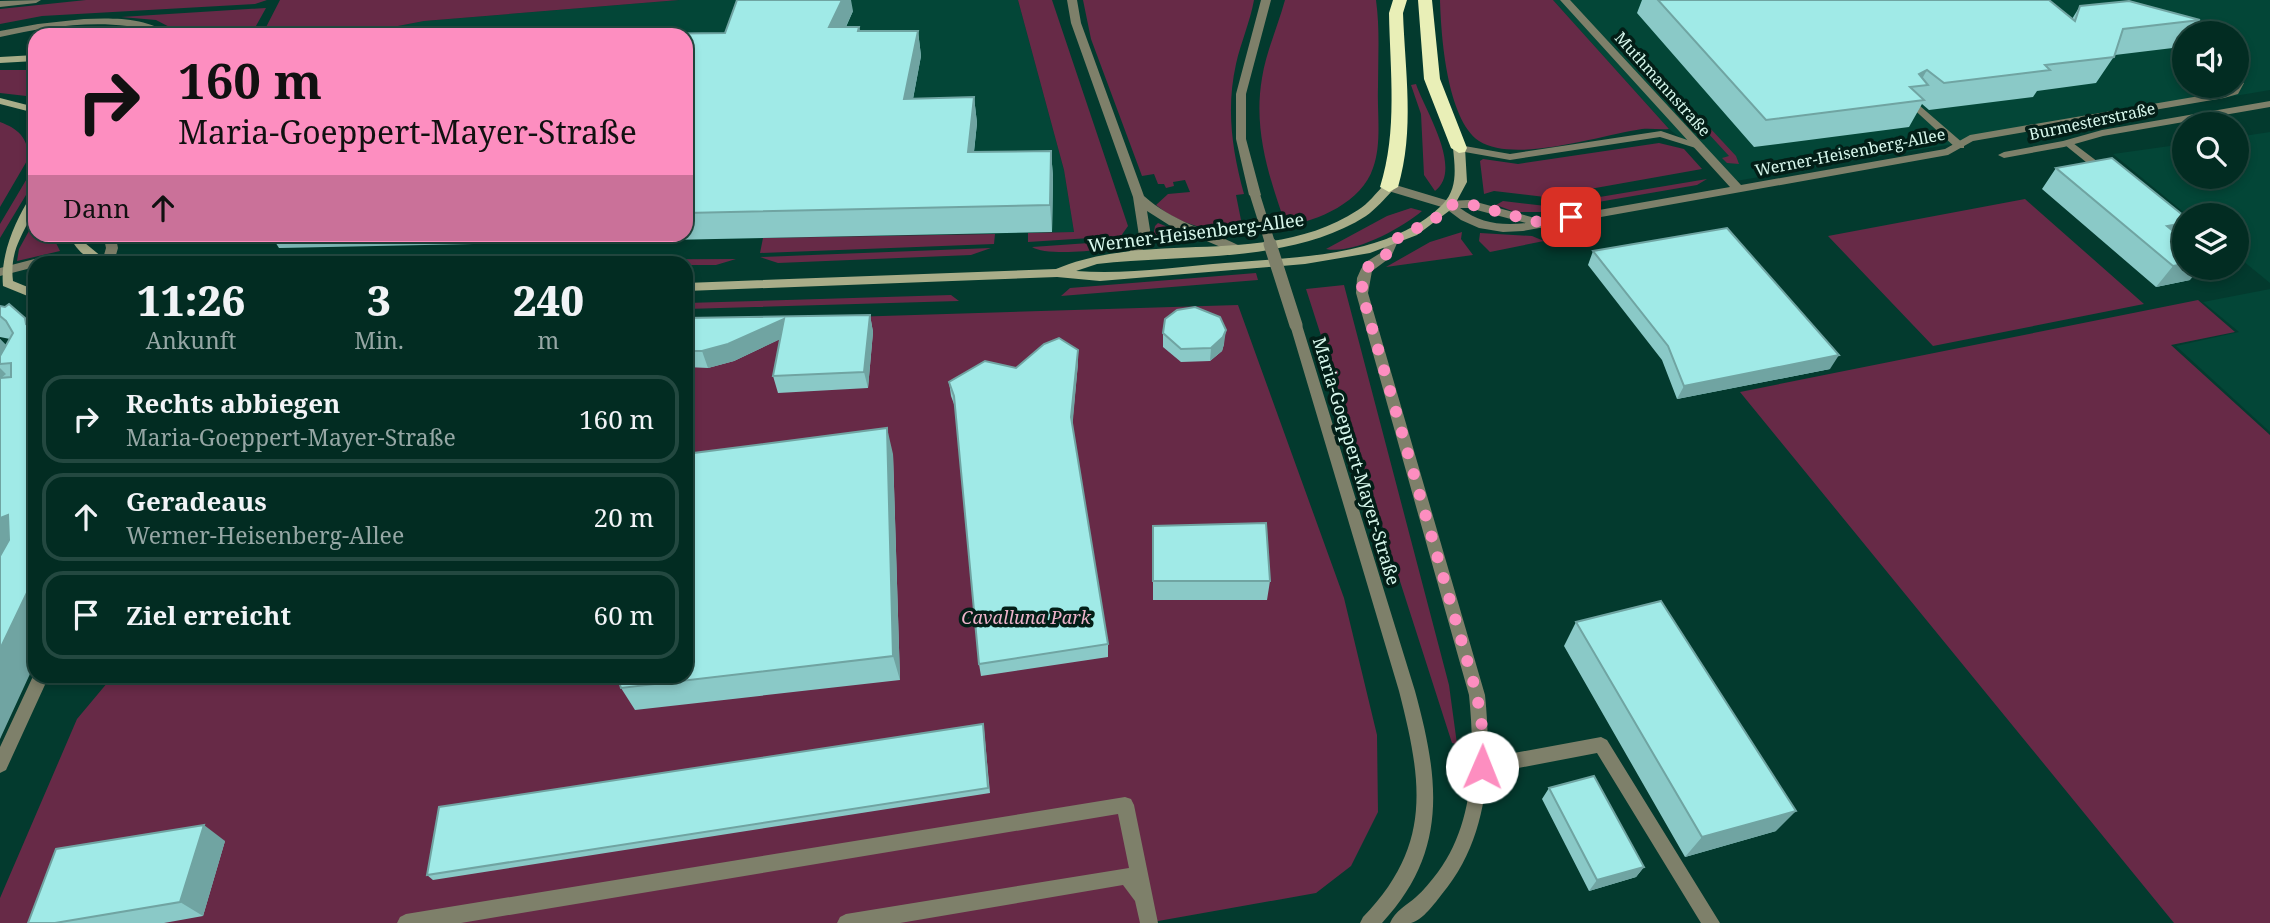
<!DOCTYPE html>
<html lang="de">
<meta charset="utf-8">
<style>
body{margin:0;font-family:"Noto Serif",serif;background:#0c342a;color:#f1f3f6;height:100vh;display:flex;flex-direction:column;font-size:26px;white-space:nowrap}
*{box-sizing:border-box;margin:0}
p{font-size:23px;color:#96a7a5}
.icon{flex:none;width:38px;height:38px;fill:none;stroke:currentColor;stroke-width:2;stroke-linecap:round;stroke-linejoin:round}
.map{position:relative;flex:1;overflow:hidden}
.panel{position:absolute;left:28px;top:256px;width:665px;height:427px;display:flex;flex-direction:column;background:#022c22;border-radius:21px;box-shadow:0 4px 10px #0003,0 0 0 2px #234840}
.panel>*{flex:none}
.banner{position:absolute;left:28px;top:28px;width:665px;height:214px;border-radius:21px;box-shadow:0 4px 10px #0003,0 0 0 2px #234840;background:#fd8ec0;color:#111;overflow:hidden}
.tools{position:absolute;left:2172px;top:21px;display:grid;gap:14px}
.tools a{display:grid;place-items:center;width:77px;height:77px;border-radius:50%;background:#022c22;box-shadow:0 4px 10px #0003,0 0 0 2px #234840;font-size:35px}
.pin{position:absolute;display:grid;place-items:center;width:60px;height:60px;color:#fff;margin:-30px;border-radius:14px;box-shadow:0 4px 10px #0006}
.me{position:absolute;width:77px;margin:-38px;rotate:1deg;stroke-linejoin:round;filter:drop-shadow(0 0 5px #0008)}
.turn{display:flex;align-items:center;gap:24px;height:147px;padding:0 35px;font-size:32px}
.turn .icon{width:91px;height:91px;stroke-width:2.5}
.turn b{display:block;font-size:49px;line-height:60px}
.then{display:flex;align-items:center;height:66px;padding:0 35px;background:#0003;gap:14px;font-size:26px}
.eta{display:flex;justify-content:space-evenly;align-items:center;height:119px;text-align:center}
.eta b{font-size:42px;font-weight:800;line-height:49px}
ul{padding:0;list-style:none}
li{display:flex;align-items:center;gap:21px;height:88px;margin:0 14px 10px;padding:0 21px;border:4px solid #234840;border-radius:21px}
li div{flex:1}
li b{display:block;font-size:26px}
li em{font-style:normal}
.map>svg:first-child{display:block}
</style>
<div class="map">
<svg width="2270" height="923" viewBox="0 0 2270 923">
<rect width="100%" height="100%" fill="#033a2e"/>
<path fill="#034637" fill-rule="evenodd" d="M679,0H1018L1064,170L1074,232L278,248L287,234H686V35H351L424,21Z
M1553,0H2270V90L1736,181L1669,129ZM2184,33H2236V86H2184Z
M2270,132V283L2237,256L2236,215H2187L2113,154L2184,144V177H2236L2237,137Z
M2270,289V432L2176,346L2239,332L2203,302Z"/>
<path fill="#672a47" d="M86,0H267L255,4L42,16L0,24V9Z
M280,0H679L424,21L351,35H262Z
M1018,0H1052L1126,220L1128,226L1121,236L1028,242V233L1074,232L1064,170Z
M1083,0H1254C1250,22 1241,42 1236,64C1226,109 1232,150 1244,194L1236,195L1243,230C1210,232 1182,226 1156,205L1168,194L1190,192L1185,180L1173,182L1174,186L1166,188L1164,184H1158L1154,174L1142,176L1091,39Z
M1285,0H1376C1380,29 1378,58 1378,87C1377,113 1382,144 1373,168C1362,202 1318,221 1286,226C1269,177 1253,130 1262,78C1266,52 1278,26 1285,0Z
M1440,0H1553L1669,129C1660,130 1651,128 1642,129C1601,135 1515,164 1479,141C1447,119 1441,36 1440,0Z
M266,8L251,35H185L156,20L121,17Z
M1637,56H1643L1736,156L1739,164L1727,163L1722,158L1729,156Z
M0,70H35V97L0,93Z
M1416,84C1424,109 1464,169 1435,191L1424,175L1421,114L1411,85Z
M0,122C19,129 29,139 28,159L0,207Z
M1659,143L1684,149L1702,169L1545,197L1494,191L1484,194L1480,161L1483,159L1518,164Z
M35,165V180L0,238V224Z
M1707,179L1697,185L1540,212H1515L1496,205L1503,201L1546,206Z
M2025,199L2144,304L1933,346L1828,236Z
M1411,208L1422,211C1402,228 1353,255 1326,249L1387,216Z
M35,220V234L52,235L60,251L17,261L19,249Z
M1158,223L1195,238L1194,241L1152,243L1155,226Z
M1462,232L1461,239L1473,255L1386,267L1430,242Z
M1480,233L1532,236L1544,241L1490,252L1479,241Z
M995,234L994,244L760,253L763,238Z
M1132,240C1117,251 1047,257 1032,247Z
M991,248L971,255L778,263L760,257Z
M272,255L455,260L268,261Z
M736,259L716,265H686L497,262L494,260Z
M1256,273L1258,280L1061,296L1070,288Z
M1344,285L1449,685L1457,744L1452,743L1306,289Z
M951,295L959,301L686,309V303Z
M2198,300L2235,332L2171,345L2270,435V923H2174L1740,392Z
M1238,305L1344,598L1377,735L1378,812L1351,866L1316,893L1147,923H0V898L77,719L113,676H686V322Z"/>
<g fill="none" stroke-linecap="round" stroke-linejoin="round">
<path fill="#7e806a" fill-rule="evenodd" d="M41,0L36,3L0,7V1Z
M84,19C112,18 147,17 170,35C155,35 142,28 127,26C85,21 41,28 0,37V31L38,24Z
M1912,99L1964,144V148H1956L1908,104L1907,102Z
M1661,131L1705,146L1699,149L1660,137L1510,160L1459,151L1453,148L1459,145L1510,154Z
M2069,140L2110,171V175H2102L2065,145L2063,143Z
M103,234H115L118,248L114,262H102L106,248Z
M42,257L63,258L69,262H35V267L0,276V268Z
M1601,737L1607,740L1720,923H1701L1597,753L1482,775L1476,773L1474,767L1476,761L1482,759Z
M1125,797L1131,799L1134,805L1158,923H1140L1135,901L1123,885L900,923H837L840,917L846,914L1129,868L1118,814L461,923H397L400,917L406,914Z"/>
<path fill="#7e806a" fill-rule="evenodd" d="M1067,0H1077L1081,23L1144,196C1172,221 1205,229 1238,245L1240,248L1238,251H1230L1169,225L1147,211L1151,236L1136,260H1128L1126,257L1139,236L1133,197L1071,23Z
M1261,0H1271L1246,94V139L1261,195L1255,199L1249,195L1236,139V94Z
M1560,0H1570L1741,185L1945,149L1970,135L2223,92L2230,90L2232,86H2236V79L2244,83L2238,94L2224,98L1973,141L1948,155L1523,231L1503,232L1479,228L1461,220L1445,208L1385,190V184L1389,183L1449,201L1469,200L1542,220L1730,187ZM1460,208H1469L1526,223C1501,226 1480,223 1460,208Z
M2270,101V107L2103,136L2064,147L2004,158L1998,155L2004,152L2063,141L2102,130Z
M1392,237L1398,241L1391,257L1372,271L1368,293L1485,695C1492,764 1489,838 1442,894C1435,903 1423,920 1411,923C1405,923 1396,923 1390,923C1395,911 1407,905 1416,897C1424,890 1431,881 1438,872C1475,822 1475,755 1469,695L1356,293L1357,278L1361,269L1366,262L1382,252L1388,238Z
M1296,321L1302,325L1415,691C1439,779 1449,851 1382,923H1360L1363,917C1433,845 1422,781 1399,691L1290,325Z
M35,672V676H49L6,770L0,773V747Z"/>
<path fill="#a9ad89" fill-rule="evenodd" d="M35,55V61L0,63V57Z
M0,98L35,107V113L0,104Z
M1459,145L1465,148L1467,182L1453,208L1417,235L1370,253L1305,264L1100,281L1057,277L686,291V283L1056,269C1151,229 1268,269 1358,210C1368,204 1376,193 1385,184H1393V190C1385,198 1376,209 1366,216C1291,264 1183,254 1097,264L1076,271C1125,275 1176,267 1225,263C1271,259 1319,258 1364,246C1391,239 1423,225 1443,204C1458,188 1455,168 1453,148Z
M35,195C35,226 8,240 13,281L35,290V299L3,286C0,255 15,221 31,196Z
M68,234H80L85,243L108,262C87,262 78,252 68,234Z"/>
<path fill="#e9efb7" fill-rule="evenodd" d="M1393,0H1407L1403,13C1405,71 1415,131 1398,187L1389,192L1380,187C1398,131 1390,71 1389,13Z
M1418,0H1432L1440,79L1467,148L1465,152L1459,153L1451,148L1424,79Z"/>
<path stroke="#7e806a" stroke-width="10" d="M1255,195L1271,246"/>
<path stroke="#7e806a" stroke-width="13" d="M1270,244L1296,325"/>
</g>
<path fill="#8ac9c7" d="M1642,0H2049L2072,19L2080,6L2200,20L2190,33H2184V42L2181,47L2115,55L2096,83L2037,91L2033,97L1929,110L1922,104L1909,127L1754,147L1637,13Z
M853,11L846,27H859L860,31H918L921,56L913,99L974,97L977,123L974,152L1051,151L1053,177L1052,232L279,248L270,234H686V35L725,33Z
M2056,168L2190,280L2156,287L2042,189Z
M1593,251L1830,369L1677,399L1662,360L1588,265Z
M0,306L30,323L0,739V339L6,345L10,339L0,337Z
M870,315L873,332L868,388L778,393L773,376L780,339L734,361L708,368L686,367V318Z
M1163,333L1224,344L1222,351L1210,361L1181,362L1163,347Z
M1078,363L1072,426L1108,644V657L981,676L979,664L955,407L951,396L949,382L1016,368Z
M893,454L900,680L635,710L621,688Z
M1153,526L1270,581L1267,600H1153Z
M1576,622L1776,831L1685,857L1564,646Z
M984,730L990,793L433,880L427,875Z
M1549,788L1644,867L1636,877L1589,891L1542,799Z
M225,841L203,916L164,923H28Z"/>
<path fill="#70a4a2" d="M842,0H851L853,11L834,52L829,27Z
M918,31L921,56L908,125L904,99Z
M1927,70L1918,86L1919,74Z
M974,97L977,123L971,178L968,152Z
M1051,151L1053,177L1052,232L1050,205Z
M2184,223V230L2174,242L2167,226Z
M2184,264V268H2200L2190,280L2156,287L2173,266Z
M870,315L873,332L868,388L864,372Z
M784,319L789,335L734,361L708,368L702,351Z
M1226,330L1224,344L1222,351L1210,361L1211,348Z
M0,339L18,358L11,363L0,364Z
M1078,350V363L1072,431L1071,417Z
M1839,355L1830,369L1677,399L1684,386Z
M0,368L6,374L0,379Z
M887,428L893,454L900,680L893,656Z
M8,515L35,539L0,597V518Z
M35,576V663L0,739V649Z
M1796,811L1776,831L1685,857L1702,837Z
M204,825L225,841L203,916L180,902Z
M1644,867L1636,877L1589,891L1597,880Z"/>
<path fill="#a0eae7" stroke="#70a4a2" stroke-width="2" d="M737,0H842L829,27H859L858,31H918L904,99L974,97L968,152L1051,151L1050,205L686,213V35H634L635,34L725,33Z
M1658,0H2049L2075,21L2080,6L2129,1L2200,20L2123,29L2114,57L2045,65L2050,70L1944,83L1927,70L1919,74L1928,85L1910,87L1924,100L1766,120Z
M2112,158L2184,216V223L2167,226L2184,240V264L2173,266L2056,168Z
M1727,228L1839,355L1684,386L1668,346L1593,251Z
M9,304L25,318L26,324L35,321V576L0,649V556L9,540L8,515L0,518V378L11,377V363L0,364V356L13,333L6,321L0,316V306L5,307Z
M1195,307L1220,317L1226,330L1223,337L1211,348L1181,349L1163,333L1165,319L1177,310Z
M870,315L864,372L773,376L784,319L728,344L702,351H686V318Z
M1059,338L1078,350L1071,417L1108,644L979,664L954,396L949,382L985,361L1016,368L1044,344Z
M887,428L893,656L621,688L617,676H686V454Z
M1266,523L1270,581H1153V526Z
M1661,601L1796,811L1702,837L1576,622Z
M983,724L988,788L427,875L439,807Z
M1594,776L1644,867L1597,880L1549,788Z
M204,825L180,902L55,923H28L56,849Z"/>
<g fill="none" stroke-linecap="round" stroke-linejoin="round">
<path stroke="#fd8ec0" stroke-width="12" stroke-dasharray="0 21.6" d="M1482,767L1484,740L1477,695L1362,293C1362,269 1366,266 1387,254L1392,241L1436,218L1449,205L1469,204L1542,223L1571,217"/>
</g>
<g text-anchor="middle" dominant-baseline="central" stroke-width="7" stroke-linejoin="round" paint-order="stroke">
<g font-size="16" fill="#d7f7ec" stroke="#031e17">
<text transform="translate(1663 84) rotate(48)">Muthmannstraße</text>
<text transform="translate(2092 121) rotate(-12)">Burmesterstraße</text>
<text transform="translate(1850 152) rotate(-11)">Werner-Heisenberg-Allee</text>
</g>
<g font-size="18" fill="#d7f7ec" stroke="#031e17">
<text transform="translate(1196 232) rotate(-7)">Werner-Heisenberg-Allee</text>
<text transform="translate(1357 461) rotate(73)">Maria-Goeppert-Mayer-Straße</text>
</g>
<g font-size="18" font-style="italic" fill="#eeb3cb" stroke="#031e17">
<text x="1026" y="617">Cavalluna Park</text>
</g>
</g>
</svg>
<div class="tools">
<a><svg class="icon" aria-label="sound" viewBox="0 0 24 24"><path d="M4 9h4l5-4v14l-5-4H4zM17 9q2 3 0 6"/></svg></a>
<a><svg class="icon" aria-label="search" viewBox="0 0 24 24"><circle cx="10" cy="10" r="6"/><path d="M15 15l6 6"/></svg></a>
<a><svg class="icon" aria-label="layers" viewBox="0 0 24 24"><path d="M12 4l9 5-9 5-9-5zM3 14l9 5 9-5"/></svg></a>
</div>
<div class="pin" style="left:1571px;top:217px;background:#d93025"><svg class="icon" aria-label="arrive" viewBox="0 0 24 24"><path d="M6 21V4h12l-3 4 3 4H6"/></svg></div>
<svg class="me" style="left:1482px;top:767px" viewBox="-20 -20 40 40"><circle r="19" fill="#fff"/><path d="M0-13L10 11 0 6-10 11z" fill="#fd8ec0"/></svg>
<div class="banner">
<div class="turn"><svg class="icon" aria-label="right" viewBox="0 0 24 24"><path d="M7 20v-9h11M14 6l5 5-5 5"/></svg><div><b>160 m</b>Maria-Goeppert-Mayer-Straße</div></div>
<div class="then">Dann<svg class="icon" aria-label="ahead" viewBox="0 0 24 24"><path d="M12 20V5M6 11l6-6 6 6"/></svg></div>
</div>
<section class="panel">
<div class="eta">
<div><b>11:26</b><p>Ankunft</p></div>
<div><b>3</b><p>Min.</p></div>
<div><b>240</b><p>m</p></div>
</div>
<ul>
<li><svg class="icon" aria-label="right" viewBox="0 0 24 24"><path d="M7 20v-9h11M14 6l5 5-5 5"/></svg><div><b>Rechts abbiegen</b><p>Maria-Goeppert-Mayer-Straße</p></div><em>160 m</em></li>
<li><svg class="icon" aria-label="ahead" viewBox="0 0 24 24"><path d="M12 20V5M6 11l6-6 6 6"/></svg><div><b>Geradeaus</b><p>Werner-Heisenberg-Allee</p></div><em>20 m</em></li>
<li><svg class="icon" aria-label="arrive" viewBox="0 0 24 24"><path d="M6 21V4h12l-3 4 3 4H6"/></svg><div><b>Ziel erreicht</b></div><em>60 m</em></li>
</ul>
</section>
</div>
